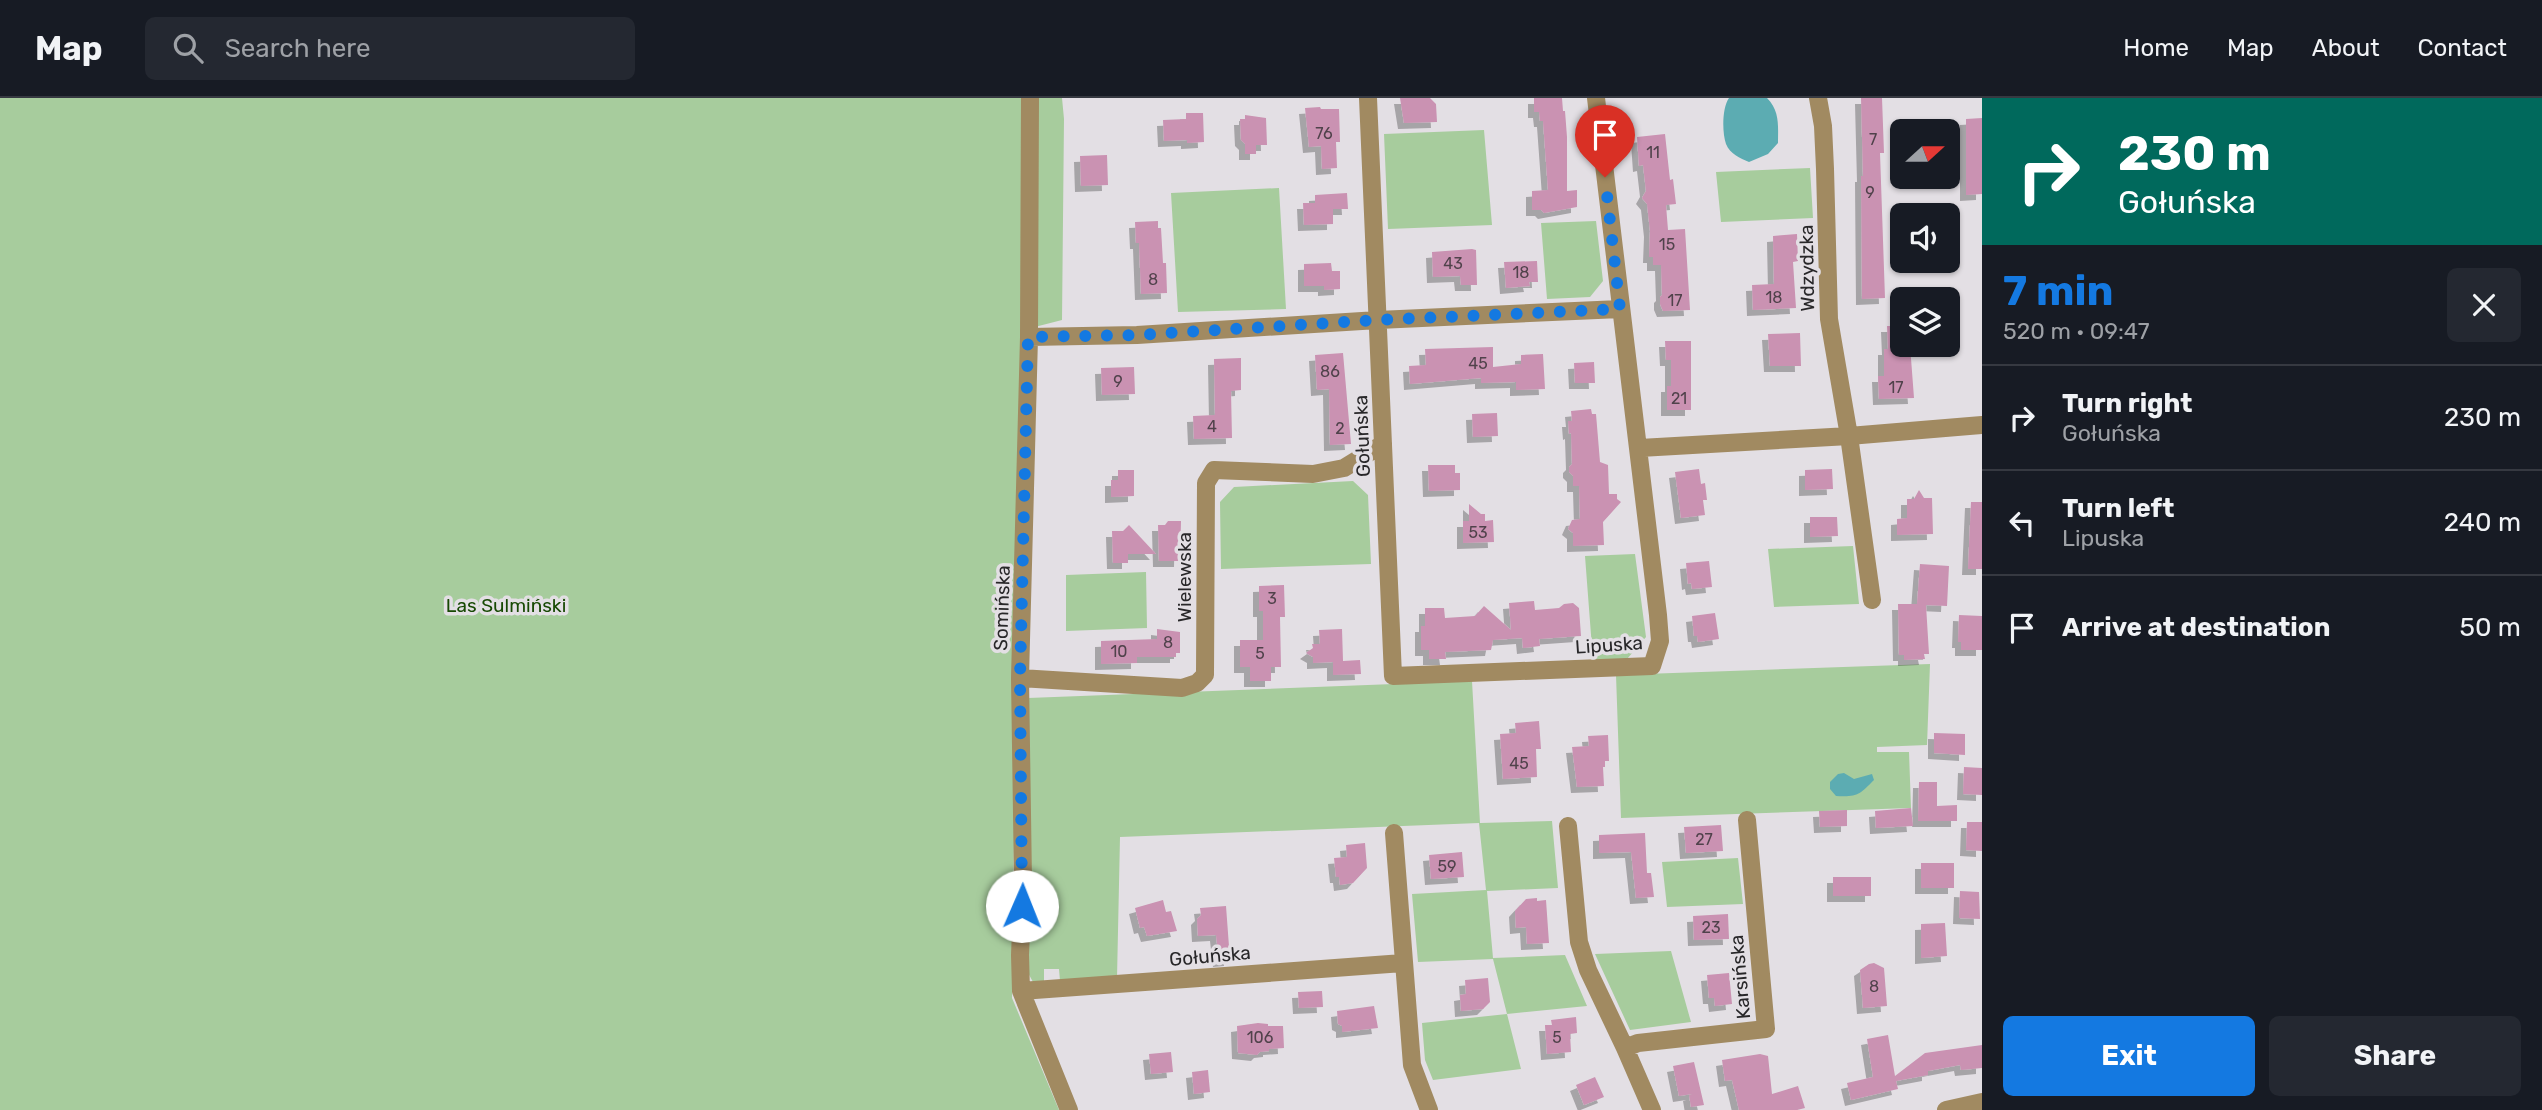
<!DOCTYPE html>
<meta charset="utf-8">
<style>
body{margin:0;font-family:Rubik,sans-serif;background:#242831;color:#f1f3f6;height:100vh;display:flex;flex-direction:column;font-size:26px;white-space:nowrap}
*{box-sizing:border-box;margin:0}
p{font-size:23px;color:#9ea1a6}
.icon{flex:none;width:38px;height:38px;fill:none;stroke:currentColor;stroke-width:2;stroke-linecap:round;stroke-linejoin:round}
.map{position:relative;flex:1;overflow:hidden}
.side{display:flex;flex-direction:column;background:#171b24;width:560px}
.side>*{flex:none}
.guide{background:#00695c;color:#fff;overflow:hidden}
.needle{width:46px;rotate:69deg}
.tools{position:absolute;left:1890px;top:21px;display:grid;gap:14px}
.tools a{display:grid;place-items:center;width:70px;height:70px;border-radius:10px;background:#171b24;box-shadow:0 2px 5px #0004;font-size:35px}
.pin{position:absolute;display:grid;place-items:center;width:60px;height:60px;color:#fff;margin:-72px -30px;border-radius:50% 50% 50% 0;rotate:-45deg;box-shadow:0 0 7px #0007}
.pin .icon{rotate:45deg}
.me{position:absolute;width:77px;margin:-38px;rotate:1deg;stroke-linejoin:round;filter:drop-shadow(0 0 5px #0008)}
.turn{display:flex;align-items:center;gap:24px;height:147px;padding:0 21px;font-size:32px}
.turn .icon{width:91px;height:91px;stroke-width:2.5}
.turn b{display:block;font-size:49px;line-height:60px}
.round{display:grid;place-items:center;flex:none;width:74px;height:74px;border-radius:10px;background:#242831}
.summary{display:flex;align-items:center;justify-content:space-between;height:119px;padding:0 21px}
h1{font-size:42px;font-weight:700;line-height:52px;color:#1479e1}
.primary-button{display:flex;gap:14px;margin-top:auto;padding:14px 21px}
.primary-button a{flex:1;height:80px;border-radius:10px;background:#1479e1;color:#fff;font-size:28px;font-weight:700;line-height:80px;text-align:center}
.primary-button a+a{background:#242831;color:#f1f3f6}
ul{padding:0;list-style:none}
li{display:flex;align-items:center;gap:21px;height:105px;padding:0 21px;border-top:2px solid #363941}
li div{flex:1}
li b{display:block;font-size:26px}
li em{font-style:normal}
header{display:flex;align-items:center;gap:42px;box-sizing:border-box;height:98px;padding:0 35px;background:#171b24;border-bottom:2px solid #363941}
header strong{font-size:33px}
nav{display:flex;gap:38px;margin-inline-start:auto;font-size:24px}
.search{width:490px;height:63px;background:#242831;display:flex;align-items:center;gap:18px;box-sizing:border-box;padding:0 24px;border-radius:10px;color:#9ea1a6;font-size:26px}
main{display:flex;flex:1;min-height:0}
.map>svg:first-child{display:block}
</style>
<header>
<strong>Map</strong>
<div class="search"><svg class="icon" aria-label="search" viewBox="0 0 24 24"><circle cx="10" cy="10" r="6"/><path d="M15 15l6 6"/></svg>Search here</div>
<nav><a>Home</a><a>Map</a><a>About</a><a>Contact</a></nav>
</header>
<main>
<div class="map">
<svg width="1982" height="1012" viewBox="0 0 1982 1012">
<defs>
<filter id="shadow"><feDropShadow dx="-6" dy="6" stdDeviation="0" flood-color="#0004"/></filter>
</defs>
<rect width="100%" height="100%" fill="#e3dfe4"/>
<path fill="#a7cc9d" d="M0,0H1062L1064,21L1062,222L1023,232L1017,498L1012,900L1059,1012H0Z
M1484,32L1492,127L1388,131L1384,36Z
M1810,70L1813,120L1721,124L1716,74Z
M1279,90L1286,211L1178,214L1171,95Z
M1596,123L1603,183L1590,199L1547,201L1541,125Z
M1353,383L1368,397L1371,466L1221,471L1220,404L1234,389Z
M1853,448L1859,506L1774,509L1768,451Z
M1635,456L1646,539L1627,561L1593,563L1585,458Z
M1146,474L1147,530L1066,533V477Z
M1930,566L1927,647L1877,649V654H1909L1911,710L1621,720L1616,577Z
M1472,583L1480,725L1552,723L1558,790L1487,793L1493,860L1565,857L1587,908L1507,916L1521,971L1433,982L1425,962L1422,925L1507,916L1493,861L1418,864L1412,796L1486,792L1479,725L1120,739L1117,880L1060,883L1059,871H1044V883L1033,884L1027,873L1028,600Z
M1738,760L1743,806L1667,809L1662,764Z
M1671,853L1691,924L1630,932L1595,856Z"/>
<path fill="#5cacb2" d="M1729,0H1767C1780,13 1778,28 1778,45L1768,56L1749,64C1740,60 1730,56 1726,46C1722,34 1722,10 1729,0Z
M1844,675L1854,681L1872,676L1874,682C1859,697 1858,699 1836,698L1830,691V684L1838,676Z"/>
<path fill="#ca92b2" filter="url(#shadow)" d="M1400,0H1430L1436,6L1437,24L1404,25Z
M1534,0H1562L1563,13H1565L1567,39V93L1577,92V109L1544,115L1541,112H1532V93L1548,92L1543,23H1540L1539,14H1534Z
M1861,0H1882L1884,55H1880L1885,200L1862,201L1861,78H1863Z
M1320,9L1321,11H1339L1340,44H1336L1337,70L1322,71L1321,48L1309,49L1305,10Z
M1186,15H1203L1204,44L1187,45V42L1164,43L1163,22L1186,21Z
M1245,17L1266,20L1267,47H1256V56H1245V46L1241,42L1240,21H1245Z
M1982,20V96L1966,97V21Z
M1665,36L1670,82L1673,81L1676,106L1666,107L1668,132L1685,131L1690,212L1663,213L1660,206V199L1662,197L1661,167H1653V159H1649L1650,133L1647,106L1642,100L1646,93L1643,67L1639,68L1637,39Z
M1107,57L1108,87L1081,88L1080,58Z
M1347,95L1348,111H1333V126L1304,127L1303,105H1315V97Z
M1158,123V130H1161L1163,165H1166L1167,195L1141,196L1139,145H1136L1135,124Z
M1797,136L1798,163L1793,164L1796,210L1753,212L1752,187L1774,186L1773,138Z
M1472,151L1476,152L1477,187H1461L1460,178L1433,179L1432,154Z
M1537,163L1538,184H1529L1530,188L1506,190L1504,164Z
M1331,165L1332,173H1340V191L1324,192V188H1304V166Z
M1887,228H1902V247H1910L1914,300L1879,301L1878,278H1884V251H1888Z
M1800,235L1801,268H1770L1768,236Z
M1665,243H1691V312H1667V288H1671V262H1666Z
M1493,249V269L1521,266V257L1543,256L1545,291L1516,292V284L1481,285V280L1410,286L1409,268L1426,267L1425,251Z
M1343,255L1351,346L1330,347L1329,291L1317,292L1315,257Z
M1241,260V292L1231,293L1232,340L1194,341L1193,318L1215,317L1214,261Z
M1594,264L1595,285H1575L1574,265Z
M1134,269L1135,296L1102,297L1101,270Z
M1591,311L1592,316H1596L1600,364L1608,367L1609,396H1617V401L1621,404L1603,424L1604,447L1573,448V435L1568,431L1572,422L1580,421L1579,388H1573V378L1569,374V369L1572,366L1571,335L1569,336L1568,323H1572L1571,313Z
M1497,315L1498,338L1473,339L1472,316Z
M1428,367H1455V375H1460V392L1429,393Z
M1699,371L1701,386L1705,385L1707,402H1703L1705,417L1681,420L1675,374Z
M1832,371L1833,391L1805,392V372Z
M1118,372H1134V398L1111,399V382H1118Z
M1919,392L1924,400H1932L1933,436L1897,437V421L1907,420V401H1914Z
M1971,404H1982V471H1968Z
M1469,406L1481,416H1485V423L1493,422L1494,444L1463,445V423H1469Z
M1810,419H1837L1838,438L1810,439Z
M1168,423H1181L1180,463H1159L1158,427H1165Z
M1129,427L1156,456H1128V465H1113L1112,433H1123Z
M1709,463L1712,489L1692,491L1691,485L1688,486L1686,465Z
M1920,466L1949,468L1947,508L1926,507L1929,556H1924L1925,561L1904,562V557H1899L1898,506H1917Z
M1284,487L1285,519H1280L1281,569H1271V583H1250V569H1240V542H1263V513H1259V488Z
M1534,503L1535,512L1559,510L1564,506L1573,505L1579,510L1581,538L1539,541L1540,548L1523,550L1522,540L1493,542L1491,552L1445,554L1446,561H1429V552H1421V528H1425V510H1444L1445,520L1475,518L1484,508L1511,532L1509,505Z
M1715,515L1719,541L1698,544L1697,538H1694L1692,518Z
M1959,517L1982,518V552H1961V544H1958Z
M1157,531L1180,534V555H1176V559H1137V565L1101,566V543L1157,541Z
M1342,531L1343,563L1360,562L1361,576L1333,577V564L1313,565V559L1306,555L1313,550L1312,546H1320L1319,532Z
M1539,623L1541,651H1536L1537,679L1503,681L1500,636L1516,635L1515,625Z
M1934,635L1965,636V657L1934,655Z
M1608,637L1609,663H1605V669H1603L1604,688L1577,689L1572,649L1589,648L1588,638Z
M1964,669L1982,670V697L1963,696Z
M1919,684H1937V708L1957,707V723H1918Z
M1911,710L1913,728L1876,730L1875,713Z
M1847,712V728L1820,729L1819,713Z
M1967,724H1982V753L1966,752Z
M1721,727L1723,753L1686,755L1684,729Z
M1645,735L1647,775H1651L1654,799L1636,800L1631,754L1599,755V737Z
M1365,745L1367,770L1353,785L1340,787L1339,779H1336L1334,760L1347,759L1346,747Z
M1462,754L1464,779L1431,781L1429,757Z
M1921,765H1954V790H1921Z
M1833,779H1871V798H1833Z
M1960,793L1979,794L1980,821L1959,820Z
M1537,800V803L1546,802L1549,845L1527,846L1526,829L1516,830L1515,813L1526,801Z
M1163,802L1166,814L1171,813L1177,833L1147,838L1144,829L1140,830L1135,810Z
M1226,808L1230,862L1219,863L1216,837L1198,838L1197,821L1201,817L1200,810Z
M1728,816L1729,841L1694,842L1693,818Z
M1945,825L1947,858L1921,860V826Z
M1874,865L1884,870L1887,908L1863,910L1860,872L1869,866Z
M1729,875L1732,906L1715,908L1714,900H1709L1707,877Z
M1488,880L1490,904L1483,911L1461,913L1460,897L1466,896L1465,882Z
M1322,893L1323,909L1299,910L1298,894Z
M1374,908L1378,930L1342,934V928L1338,926L1337,913Z
M1576,919L1577,935L1570,936L1571,954L1547,956L1545,927H1552L1551,922Z
M1258,925L1268,926V928H1283L1284,950L1269,951V953L1260,954L1257,957L1238,955L1237,928Z
M1888,937L1895,978L1925,955L1982,947V970L1961,972L1960,967L1928,973V977L1896,983L1898,991L1851,1002L1847,985L1873,979L1867,941Z
M1171,954L1173,974L1151,976L1149,956Z
M1760,956L1768,958L1772,996L1798,988L1805,1010L1797,1012H1739L1732,982L1725,983L1722,962Z
M1694,964L1704,1007L1691,1009L1689,997L1692,996L1679,998L1673,968Z
M1208,972L1210,994L1194,996L1192,974Z
M1595,979L1604,999L1584,1007L1576,987Z"/>
<g fill="none" stroke-linecap="round" stroke-linejoin="round">
<path stroke="#a18a61" stroke-width="18" d="M1030,0L1029,239L1020,580L1023,783L1020,857L1021,893L1069,1012
M1368,0L1393,578L1652,568L1660,543L1658,517L1596,0
M1818,0L1823,28L1825,71L1829,221L1849,338L1872,502
M1029,239L1137,237L1378,222L1620,211
M1640,350L1849,338L1982,327
M1020,580L1182,590L1197,585L1205,577L1206,385L1214,372L1313,376L1344,370L1383,346
M1568,728L1579,844L1588,872L1625,950
M1394,735L1412,967L1429,1012
M1021,893L1403,865
M1652,1012L1625,950L1638,945L1766,931L1747,722
M1946,1012L1982,1004"/>
</g>
<g fill="none" stroke-linecap="round" stroke-linejoin="round">
<path stroke="#1479e1" stroke-width="12" stroke-dasharray="0 21.6" d="M1022,808L1020,580L1028,239L1137,237L1378,222L1620,211L1605,79"/>
</g>
<g text-anchor="middle" dominant-baseline="central" stroke-width="7" stroke-linejoin="round" paint-order="stroke">
<g font-size="16" fill="#50424b">
<text x="1324" y="35">76</text>
<text x="1873" y="41">7</text>
<text x="1653" y="54">11</text>
<text x="1870" y="94">9</text>
<text x="1667" y="146">15</text>
<text x="1453" y="165">43</text>
<text x="1521" y="174">18</text>
<text x="1153" y="181">8</text>
<text x="1774" y="199">18</text>
<text x="1675" y="202">17</text>
<text x="1478" y="265">45</text>
<text x="1330" y="273">86</text>
<text x="1118" y="283">9</text>
<text x="1896" y="289">17</text>
<text x="1679" y="300">21</text>
<text x="1212" y="328">4</text>
<text x="1340" y="330">2</text>
<text x="1478" y="434">53</text>
<text x="1272" y="500">3</text>
<text x="1168" y="544">8</text>
<text x="1119" y="553">10</text>
<text x="1260" y="555">5</text>
<text x="1519" y="665">45</text>
<text x="1704" y="741">27</text>
<text x="1447" y="768">59</text>
<text x="1711" y="829">23</text>
<text x="1874" y="888">8</text>
<text x="1260" y="939">106</text>
<text x="1557" y="939">5</text>
</g>
<g font-size="19" fill="#282729" stroke="#e3dfe4">
<text transform="translate(1807 170) rotate(-91)">Wdzydzka</text>
<text transform="translate(1362 338) rotate(-92)">Gołuńska</text>
<text transform="translate(1184 479) rotate(-90)">Wielewska</text>
<text transform="translate(1002 510) rotate(-88)">Somińska</text>
<text transform="translate(1609 547) rotate(-4)">Lipuska</text>
<text transform="translate(1210 858) rotate(-5)">Gołuńska</text>
<text transform="translate(1740 879) rotate(-95)">Karsińska</text>
</g>
<g font-size="19" fill="#174903" stroke="#e3dfe4">
<text x="506" y="507">Las Sulmiński</text>
</g>
</g>
</svg>
<div class="tools">
<a><svg class="needle" viewBox="-14 -14 28 28"><path d="M0-13l5 13h-10z" fill="#e53935"/><path d="M0 13l5-13h-10z" fill="#9ea1a6"/></svg></a>
<a><svg class="icon" aria-label="sound" viewBox="0 0 24 24"><path d="M4 9h4l5-4v14l-5-4H4zM17 9q2 3 0 6"/></svg></a>
<a><svg class="icon" aria-label="layers" viewBox="0 0 24 24"><path d="M12 4l9 5-9 5-9-5zM3 14l9 5 9-5"/></svg></a>
</div>
<div class="pin" style="left:1605px;top:79px;background:#d93025"><svg class="icon" aria-label="arrive" viewBox="0 0 24 24"><path d="M6 21V4h12l-3 4 3 4H6"/></svg></div>
<svg class="me" style="left:1022px;top:808px" viewBox="-20 -20 40 40"><circle r="19" fill="#fff"/><path d="M0-13L10 11 0 6-10 11z" fill="#1479e1"/></svg>
</div>
<section class="side">
<div class="guide">
<div class="turn"><svg class="icon" aria-label="right" viewBox="0 0 24 24"><path d="M7 20v-9h11M14 6l5 5-5 5"/></svg><div><b>230 m</b>Gołuńska</div></div>
</div>
<div class="summary"><div><h1>7 min</h1><p>520 m · 09:47</p></div><a class="round"><svg class="icon" aria-label="close" viewBox="0 0 24 24"><path d="M6 6l12 12M18 6L6 18"/></svg></a></div>
<ul>
<li><svg class="icon" aria-label="right" viewBox="0 0 24 24"><path d="M7 20v-9h11M14 6l5 5-5 5"/></svg><div><b>Turn right</b><p>Gołuńska</p></div><em>230 m</em></li>
<li><svg class="icon" aria-label="left" viewBox="0 0 24 24"><path d="M17 20v-9H6M10 6l-5 5 5 5"/></svg><div><b>Turn left</b><p>Lipuska</p></div><em>240 m</em></li>
<li><svg class="icon" aria-label="arrive" viewBox="0 0 24 24"><path d="M6 21V4h12l-3 4 3 4H6"/></svg><div><b>Arrive at destination</b></div><em>50 m</em></li>
</ul>
<div class="primary-button"><a>Exit</a><a>Share</a></div>
</section>
</main>
